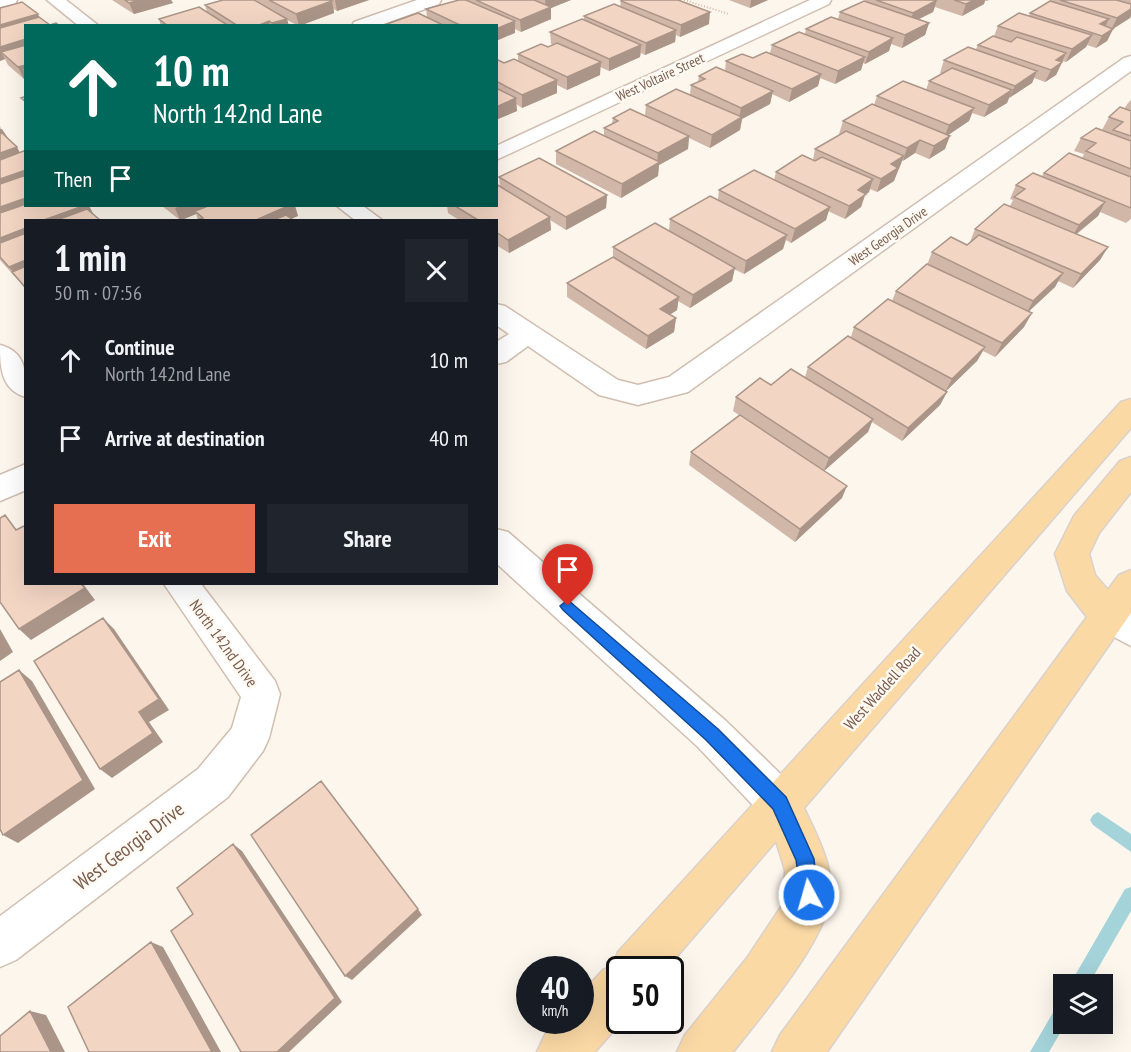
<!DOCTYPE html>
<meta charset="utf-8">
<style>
body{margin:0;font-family:"PT Sans Narrow",sans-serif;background:#20242c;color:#f1f3f6;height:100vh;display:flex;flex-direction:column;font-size:22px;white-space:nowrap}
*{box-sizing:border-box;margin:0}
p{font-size:20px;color:#9ea1a6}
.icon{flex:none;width:33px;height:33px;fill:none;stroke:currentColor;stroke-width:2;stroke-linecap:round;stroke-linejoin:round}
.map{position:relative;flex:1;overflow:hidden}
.drawer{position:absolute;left:24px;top:219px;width:474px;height:366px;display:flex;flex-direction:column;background:#171b24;border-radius:0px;box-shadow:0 6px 24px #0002}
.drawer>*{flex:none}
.guide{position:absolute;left:24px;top:24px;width:474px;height:183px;border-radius:0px;box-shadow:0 6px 24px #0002;background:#00695c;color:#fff;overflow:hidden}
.fabs{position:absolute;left:1053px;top:974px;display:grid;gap:12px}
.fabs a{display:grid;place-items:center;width:60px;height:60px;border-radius:0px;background:#171b24;box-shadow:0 6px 24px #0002;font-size:30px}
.speed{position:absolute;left:516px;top:956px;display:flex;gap:12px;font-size:30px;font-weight:700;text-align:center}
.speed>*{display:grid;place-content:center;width:78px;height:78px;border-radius:50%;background:#171b24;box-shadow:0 6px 24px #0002;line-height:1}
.speed small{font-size:15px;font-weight:400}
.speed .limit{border:3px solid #111;border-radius:9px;background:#fff;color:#111}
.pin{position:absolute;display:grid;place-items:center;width:51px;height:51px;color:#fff;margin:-62px -26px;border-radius:50% 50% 50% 0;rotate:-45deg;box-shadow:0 0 6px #0007}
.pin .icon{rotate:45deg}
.me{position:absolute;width:66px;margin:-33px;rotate:354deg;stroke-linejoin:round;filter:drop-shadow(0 0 4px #0008)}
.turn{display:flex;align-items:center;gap:21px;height:126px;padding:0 30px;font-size:27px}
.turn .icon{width:78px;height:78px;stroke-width:2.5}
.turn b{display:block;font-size:42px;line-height:51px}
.then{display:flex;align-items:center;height:57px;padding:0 30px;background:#0003;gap:12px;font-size:22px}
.round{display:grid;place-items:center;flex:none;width:63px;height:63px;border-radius:0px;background:#20242c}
.summary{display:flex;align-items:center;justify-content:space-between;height:102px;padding:0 30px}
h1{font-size:36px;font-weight:600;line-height:45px}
.cta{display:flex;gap:12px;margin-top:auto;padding:12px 30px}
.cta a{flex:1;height:69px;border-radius:0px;background:#e76f51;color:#fff;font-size:24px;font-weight:600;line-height:69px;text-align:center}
.cta a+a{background:#20242c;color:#f1f3f6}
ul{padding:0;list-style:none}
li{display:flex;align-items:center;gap:18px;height:78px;padding:0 30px}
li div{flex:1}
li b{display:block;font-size:22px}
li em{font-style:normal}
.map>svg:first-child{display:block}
</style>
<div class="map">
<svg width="1131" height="1052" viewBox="0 0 1131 1052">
<rect width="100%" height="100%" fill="#fdf6ec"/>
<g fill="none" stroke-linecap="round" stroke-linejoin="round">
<path fill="#a5d3da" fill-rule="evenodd" d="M1098,812L1131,834V852L1093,825L1090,820L1093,815Z
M1131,887V911L1089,984H1070L1125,889Z
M1064,1001V1023H1066L1049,1052H1030L1058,1004Z"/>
<defs>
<path id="minor" d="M0,0H17L15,4L0,7Z
M47,0H66L99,26H79Z
M417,0H441L439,4L378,26H352L354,22Z
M810,0H831L829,4L496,160V146Z
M1131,56V71L688,392L638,405L599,395L528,346L506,362L496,364V342L509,334L496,325V304L505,306L618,380L638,385L669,377L1124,58Z
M337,206H363L382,220H355Z
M0,345C27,352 26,374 26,397C1,390 0,367 0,345Z
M26,464V490L0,501V475Z
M496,529L508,532L726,721L795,788L801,803L795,818L780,824L765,818L698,747L496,563Z
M164,584H201L275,681L280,694L269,738L263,751L228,797L16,960L0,967V916L198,769L232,728L241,697Z
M1108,600L1131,611V646L1095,627L1090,616L1095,605Z"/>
<path id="major" d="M1131,399V428L804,808C816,834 832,863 831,891C830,937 761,1016 733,1052H677L685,1035L747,958L785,901V870L776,841L666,969H620V1020H623L595,1052H537L545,1035L558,1020H580V995L603,970L613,966L618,952L1121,402Z
M1131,457V492L1099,533L1089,554L1095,575L1108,590L1119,575L1131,570V613L827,1052H772L780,1035L1087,617L1067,591L1055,554L1074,516L1120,461Z"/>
</defs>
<use href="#minor" stroke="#d1beb0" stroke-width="3"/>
<use href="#major" stroke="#dad1cd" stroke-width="3"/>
<path stroke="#d9b8a5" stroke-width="2" stroke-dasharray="1 2" stroke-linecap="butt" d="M684,0L729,14"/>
<use href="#minor" fill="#fff" fill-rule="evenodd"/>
<use href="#major" fill="#fbd9a5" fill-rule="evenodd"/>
</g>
<path fill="#d1b7a8" d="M112,0H171L173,3L134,14Z
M223,0H369L337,11L334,9V13L299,26L287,20L289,26H161L159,19L207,12L205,5Z
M459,0H571L551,8V19L521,32L515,29V33L496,26H384L427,17L426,9Z
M729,0H768L750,8Z
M865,0H989L987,1H985L984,4L962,16L935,7L933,12L919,19L929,23L925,35L902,48L891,44L889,51L865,64L863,63L861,70L835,84L820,78L818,86L789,102L772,94L770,104L742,119L740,130L710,148L689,138L688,149L659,165L658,176L621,198L556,164V151L604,136V128L612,124L613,118L645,115L646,105L690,95L691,85L698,82L699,76L725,71L726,61L753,58L770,53L772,45L805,34L806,29L838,19L840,12L865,1Z
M1050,0H1131V16L1130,18L1113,29L1107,41L1096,48L1087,45L1086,47L1066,62L1063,61L1056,75L1045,82L1034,78L1032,83L1009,98L1007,103L984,117L972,113L969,121L947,135L945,149L929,159L915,153L902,161L899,169L897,170L894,181L877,192L870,189L869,192L865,195L861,207L845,219L828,211L826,220L791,243L786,240L783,249L744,274L734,269L732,281L690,308L678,301L677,310L670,315L676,318L674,332L646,349L567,297V283L613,257V247L669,231L670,219L718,199L719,190L774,180L776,172L813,160L815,149L841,134H839L843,121L874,105L877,96L926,90L929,81L942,74L940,73L944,60L976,49L978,45L994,36L998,26L1029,16L1030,13L1049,2Z
M621,1L709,24L680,37L676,35L675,42L645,55L641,53L640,57L609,71L600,67V75L567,90L557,85V93L522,108L516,104L517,111L498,119V124L496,125V59L504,63L518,61V54L548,47L553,45L551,44L550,32L584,20V16L620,7Z
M0,8L39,17L50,25L60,26H26V79H24L8,65L5,59L0,61Z
M1131,100V219L1126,223L1100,212L1098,216L1077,234L1108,247L1100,260L1073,288L1058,281L1055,287L1028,312L1024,327L995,357L983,351L977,361L946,391L947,392L940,405L902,441L872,422L868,432L824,471L842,498L795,542L689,465L691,452L739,415L733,411L736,397L771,385L805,377L808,367L851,337L854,327L892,301L896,291L927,265L932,252L967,245L970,242L975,229L1010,206L1013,200L1010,199L1016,185L1042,176L1044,173L1082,158L1084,154L1074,151L1081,138L1102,130L1109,117L1124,109L1128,103Z
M0,126L26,206H89L93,214L26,220V290L18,280L0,260Z
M499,177L607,195L606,208L566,230L550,220L551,230L509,253L496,245V220H459L448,213L447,206H496L500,186Z
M162,206H295L298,216L198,220L196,214L180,220Z"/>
<path fill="#aa9588" d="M139,0H171L173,3L134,14L129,3Z
M335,0H369L337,11Z
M545,0H571L551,8V19L521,32L520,20L546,10Z
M751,0H768L750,8Z
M937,0L933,12L909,24L913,13Z
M974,0H985L984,4L962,16L966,4Z
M332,1L334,13L299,26L296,14Z
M1131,9V16L1130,18L1111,30L1117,18Z
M710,12L709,24L680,37L681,25Z
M38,14L43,26L0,39V25Z
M287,19L289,26H273L272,23Z
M1109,19L1103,31L1100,24Z
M269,21L270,26H257Z
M515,21V33L496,41V29Z
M929,23L925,35L902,48L905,35Z
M1113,29L1107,41L1096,48L1102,36Z
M676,30L675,42L645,55L646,43Z
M1092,35L1086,47L1066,62L1072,49Z
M893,38L889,51L865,64L869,52Z
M26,39V53L1,52L5,59L0,61V47Z
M641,45L640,57L609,71V59Z
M1066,53L1056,75L1045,82L1056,60Z
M865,57L861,70L835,84L838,71Z
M601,62L600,75L567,90V77Z
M26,65V70L23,69L26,73V79H24L18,67Z
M1037,71L1032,83L1009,98L1015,86Z
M821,74L818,86L789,102L792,89Z
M557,80V93L522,108V95Z
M1012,90L1007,103L984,117L989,105Z
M773,91L770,104L742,119L740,130L710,148L712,135L739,119L741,108Z
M516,98L517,111L498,119V124L496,125V107Z
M974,108L969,121L944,138L949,125Z
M0,129H2L10,141L0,145Z
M689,136L688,149L659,165L658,176L621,198L622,184L657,164L658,153Z
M950,136L945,149L929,159L934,146Z
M920,140L915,153L903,161L907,148Z
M17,147L24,161L0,169V153Z
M904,156L894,181L877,192L881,179L891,164Z
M26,170V186L0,196V179Z
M873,179L869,192L865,195L861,207L845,219L849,206L858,190Z
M607,195L606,208L566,230V217Z
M26,198V206L0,224V207Z
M1105,202L1098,216L1071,238L1079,225Z
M83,206H89L95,217L86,220H44Z
M180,206H216L195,211L196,214L182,220H180L175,208Z
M288,206H295L298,216L289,220H256Z
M830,207L826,220L791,243L795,229Z
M550,217L551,230L509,253L508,240Z
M26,228V244L0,254V238Z
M787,235L783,249L744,274L746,261Z
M1108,247L1100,260L1073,288L1081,274Z
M26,260V277L13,272L9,267Z
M735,268L732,281L690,308L693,295Z
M1063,273L1055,287L1026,314L1033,301Z
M679,297L677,310L658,322L660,309Z
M1032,313L1024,327L995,357L1002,343Z
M676,318L674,332L646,349L648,336Z
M985,347L977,361L945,392L952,379Z
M947,392L940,405L902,441L908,428Z
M873,419L868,432L824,471L829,458Z
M847,486L842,498L795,542L800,529Z
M81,584H83L95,600L31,640L19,629Z
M103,618L114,629L169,710L149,722L163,742L112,778L100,769L139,712Z
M0,629L13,652L0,661Z
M19,670L32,681L95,789L18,843L3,835Z
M233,844L242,851L342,1002L289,1052H277Z
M418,909L422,915L352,980L345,976Z
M151,942L163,947L221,1052H212Z
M30,1011L46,1015L65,1052H51Z"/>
<path fill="#f3d5c3" stroke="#aa9588" stroke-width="1.5" d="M125,0H139L129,3Z
M223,0H254L287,19L272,23L269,21L257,26H238L205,5Z
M269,0H329L332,1L296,14Z
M459,0H466L515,21L496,29V26H462L426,9Z
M476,0H534L551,7L520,20Z
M623,0H678L710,12L681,25L621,1Z
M876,0H937L913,13Z
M954,0H974L966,4Z
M1060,0H1116L1131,4V9L1117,18Z
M864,1L929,23L905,35L840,12Z
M1050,1L1109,19L1100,24L1113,29L1102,36L1030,13Z
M22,2L38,14L0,25V8Z
M614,4L676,30L646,43L584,16Z
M199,7L229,26H168L159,19Z
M418,13L445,26L384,25Z
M1019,13L1092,35L1072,49L998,26Z
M39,17L50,25L56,23L60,26H26V39L0,47V28Z
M831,17L893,38L869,52L806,29Z
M582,19L641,45L609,59L550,32Z
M799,32L865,57L838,71L772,45Z
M993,36L1011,42L1017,37L1066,53L1056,60L1062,62L1051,70L978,45Z
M557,43L601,62L567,77L518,54L541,44L548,47Z
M26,45V65L18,67L1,52Z
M968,47L1037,71L1015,86L944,60Z
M766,52L821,74L792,89L726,61L742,54L753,58Z
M496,59L504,63L514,59L557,80L522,95L496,81Z
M716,67L773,91L741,108L691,85L705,79L699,76Z
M952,68L1012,90L989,105L929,81Z
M903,81L974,108L949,125L877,96Z
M496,88L516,98L496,107Z
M676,89L742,117L712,135L646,105Z
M26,96V102L21,98Z
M872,104L950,136L934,146L920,140L907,148L843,121Z
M1120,107L1131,111V136L1113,130L1123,122L1109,117Z
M630,109L689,136L658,153L604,128L618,121L613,118Z
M1096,128L1131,141V169L1086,151L1096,143L1081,138Z
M594,131L660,162L622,184L556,151Z
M846,131L904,156L891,164L898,168L881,179L815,149Z
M2,133L17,147L0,153V134Z
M26,150V170L0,179V160Z
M1069,153L1131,177V208L1044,173Z
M802,155L815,161L822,157L873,179L858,190L866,194L849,206L776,172Z
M539,158L607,195L566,217L499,177Z
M754,170L830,207L795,229L719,190Z
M1033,173L1105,202L1079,225L1014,197L1025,189L1016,185Z
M26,175V198L0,207V184Z
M496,184L550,217L508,240L496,232V220H478L455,206H496Z
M710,196L787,235L746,261L670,219Z
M26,204V206H83L44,220H26V228L0,238V213Z
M1004,204L1108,247L1081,274L975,229Z
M208,206H288L256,220H196L203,218L195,211Z
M87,209L100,220H57Z
M286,215L293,220H273Z
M655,223L735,268L693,295L613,247Z
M26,233V260L9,267L0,257V243Z
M979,235L1063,273L1033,301L932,252L951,237L967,245Z
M613,257L679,297L660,309L676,318L648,336L567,283Z
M927,264L1032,313L1002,343L896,291Z
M26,266V287H25L12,272Z
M888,299L985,347L952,379L854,327Z
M848,336L947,392L908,428L808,367Z
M791,369L873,419L829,458L736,397L760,378L771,385Z
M740,415L847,486L800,529L691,452Z
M5,515L16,530L26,525V584H81L85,588L19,629L0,602V518Z
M103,618L159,699L139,712L153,733L100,769L34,661Z
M19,670L83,780L3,835L0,829V682Z
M321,781L418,909L345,976L251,835Z
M233,844L335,998L277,1052H241L171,931L193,914L177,888Z
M151,942L212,1052H89L68,1007Z
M30,1011L51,1052H0V1036Z"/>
<path fill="#1a73e8" stroke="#114b97" stroke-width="1.5" d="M568,600L718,729L786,797L814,859L818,895L815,901L809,904L802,901L796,860L773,809L706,740L563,610L560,606Z"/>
<g text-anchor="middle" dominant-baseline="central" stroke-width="5" stroke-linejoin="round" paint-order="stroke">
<g font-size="14" fill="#7a5c4d" stroke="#fffaf3">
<text transform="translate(660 77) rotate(-25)">West Voltaire Street</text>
<text transform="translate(888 236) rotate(-35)">West Georgia Drive</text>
</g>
<g font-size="16" fill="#7a5c4d" stroke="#fffaf3">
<text transform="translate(224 643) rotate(54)">North 142nd Drive</text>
<text transform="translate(882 688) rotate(-48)">West Waddell Road</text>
</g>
<g font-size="20" fill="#7a5c4d" stroke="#fffaf3">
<text transform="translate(129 846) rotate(-37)">West Georgia Drive</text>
</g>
</g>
</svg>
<div class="fabs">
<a><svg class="icon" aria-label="layers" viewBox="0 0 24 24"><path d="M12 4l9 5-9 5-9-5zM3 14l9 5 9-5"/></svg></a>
</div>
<div class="speed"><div>40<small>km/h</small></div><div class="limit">50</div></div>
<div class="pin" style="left:568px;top:606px;background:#d93025"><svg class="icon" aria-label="arrive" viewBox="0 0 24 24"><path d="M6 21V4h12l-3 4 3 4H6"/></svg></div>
<svg class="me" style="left:809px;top:895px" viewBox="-20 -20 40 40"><circle r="17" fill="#1a73e8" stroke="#fff" stroke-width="3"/><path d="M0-11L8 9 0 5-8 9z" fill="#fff"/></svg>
<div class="guide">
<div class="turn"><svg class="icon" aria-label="ahead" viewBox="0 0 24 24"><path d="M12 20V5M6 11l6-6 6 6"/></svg><div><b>10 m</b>North 142nd Lane</div></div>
<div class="then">Then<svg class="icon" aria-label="arrive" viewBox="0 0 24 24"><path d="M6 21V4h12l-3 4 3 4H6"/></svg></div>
</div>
<section class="drawer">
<div class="summary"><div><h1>1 min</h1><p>50 m · 07:56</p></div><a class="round"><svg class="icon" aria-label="close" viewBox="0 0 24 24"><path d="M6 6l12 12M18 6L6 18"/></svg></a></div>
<ul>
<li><svg class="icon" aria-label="ahead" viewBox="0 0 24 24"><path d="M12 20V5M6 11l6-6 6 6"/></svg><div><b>Continue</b><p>North 142nd Lane</p></div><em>10 m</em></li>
<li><svg class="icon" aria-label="arrive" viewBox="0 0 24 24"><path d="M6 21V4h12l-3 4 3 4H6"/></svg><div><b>Arrive at destination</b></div><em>40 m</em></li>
</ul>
<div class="cta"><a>Exit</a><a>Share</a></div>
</section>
</div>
